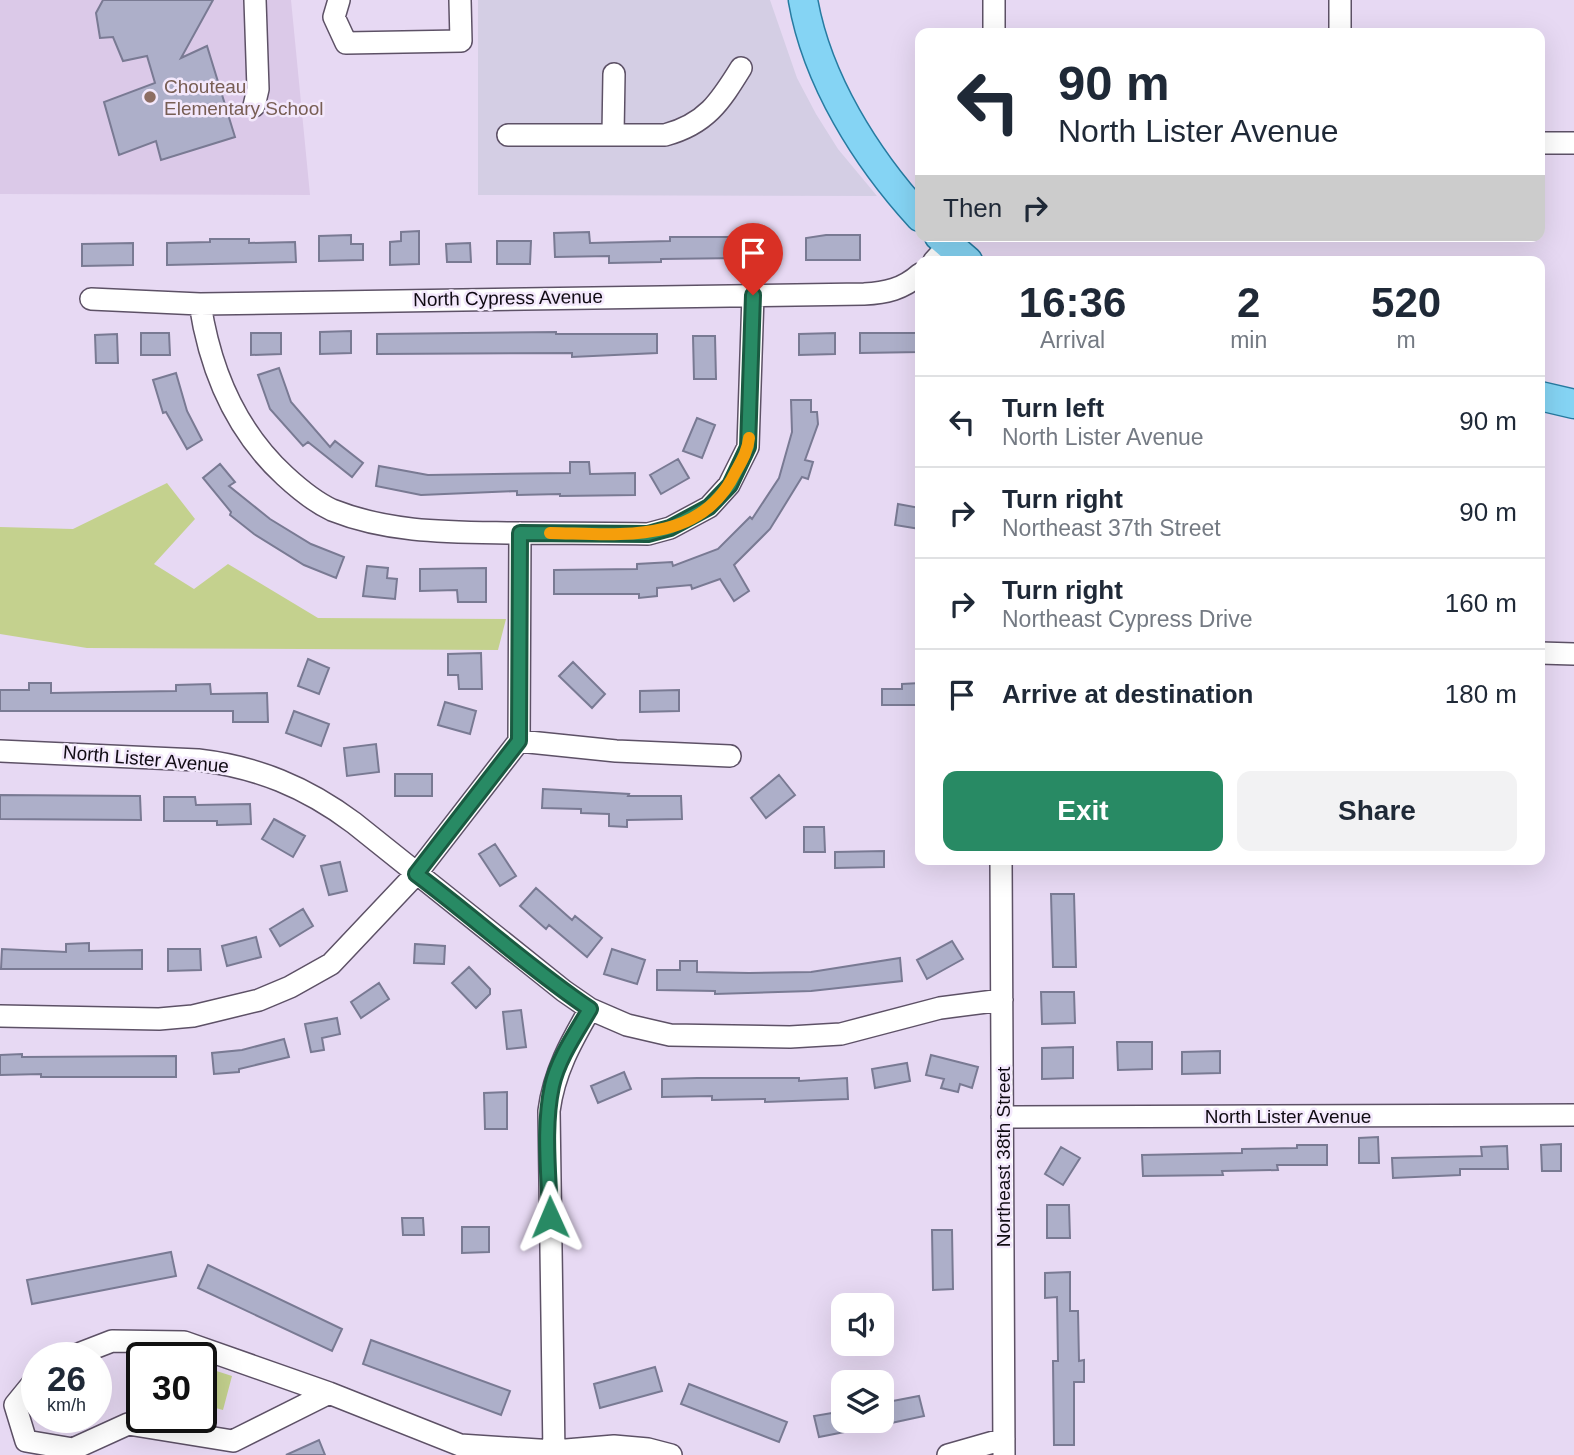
<!DOCTYPE html>
<style>
body{margin:0;font-family:Arial,sans-serif;background:#f2f2f3;color:#1f2937;height:100vh;display:flex;flex-direction:column;font-size:26px;white-space:nowrap}
*{box-sizing:border-box;margin:0}
p{font-size:23px;color:#747a83}
.icon{flex:none;width:38px;height:38px;fill:none;stroke:currentColor;stroke-width:2;stroke-linecap:round;stroke-linejoin:round}
.map{position:relative;flex:1;overflow:hidden}
.panel{position:absolute;left:915px;top:256px;width:630px;height:609px;display:flex;flex-direction:column;background:#fff;border-radius:14px;box-shadow:0 7px 28px #0002}
.panel>*{flex:none}
.banner{position:absolute;left:915px;top:28px;width:630px;height:214px;border-radius:14px;box-shadow:0 7px 28px #0002;background:#fff;color:#1f2937;overflow:hidden}
.fabs{position:absolute;left:831px;top:1293px;display:grid;gap:14px}
.fabs a{display:grid;place-items:center;width:63px;height:63px;border-radius:14px;background:#fff;box-shadow:0 7px 28px #0002;font-size:35px}
.speed{position:absolute;left:21px;top:1342px;display:flex;gap:14px;font-size:35px;font-weight:700;text-align:center}
.speed>*{display:grid;place-content:center;width:91px;height:91px;border-radius:50%;background:#fff;box-shadow:0 7px 28px #0002;line-height:1}
.speed small{font-size:18px;font-weight:400}
.speed .limit{border:4px solid #111;border-radius:10px;background:#fff;color:#111}
.pin{position:absolute;display:grid;place-items:center;width:60px;height:60px;color:#fff;margin:-72px -30px;border-radius:50% 50% 50% 0;rotate:-45deg;box-shadow:0 0 7px #0007}
.pin .icon{rotate:45deg}
.me{position:absolute;width:77px;margin:-38px;rotate:359deg;stroke-linejoin:round;filter:drop-shadow(0 0 5px #0008)}
.turn{display:flex;align-items:center;gap:24px;height:147px;padding:0 28px;font-size:32px}
.turn .icon{width:91px;height:91px;stroke-width:2.5}
.turn b{display:block;font-size:49px;line-height:60px}
.then{display:flex;align-items:center;height:66px;padding:0 28px;background:#0003;gap:14px;font-size:26px}
.eta{display:flex;justify-content:space-evenly;align-items:center;height:119px;text-align:center}
.eta b{font-size:42px;font-weight:800;line-height:49px}
.action{display:flex;gap:14px;margin-top:auto;padding:14px 28px}
.action a{flex:1;height:80px;border-radius:14px;background:#288a64;color:#fff;font-size:28px;font-weight:800;line-height:80px;text-align:center}
.action a+a{background:#f2f2f3;color:#1f2937}
ul{padding:0;list-style:none}
li{display:flex;align-items:center;gap:21px;height:91px;padding:0 28px;border-top:2px solid #e0e1e3}
li div{flex:1}
li b{display:block;font-size:26px}
li em{font-style:normal}
.map>svg:first-child{display:block}
</style>
<div class="map">
<svg width="1574" height="1455" viewBox="0 0 1574 1455">
<rect width="100%" height="100%" fill="#e7d9f3"/>
<path fill="#dbc9e8" d="M0,0H291L310,195L0,194Z"/>
<path fill="#d4cee4" d="M478,0H770L797,78L816,114L838,149L877,196L478,195Z"/>
<path fill="#c4d18e" d="M167,483L195,519L154,564L194,589L228,564L318,618L506,619L498,650L87,648L0,634V527L73,529Z
M201,1366L232,1376L223,1410L201,1404Z"/>
<path fill="#adafc9" stroke="#797a93" stroke-width="2" d="M103,0H213L181,58L207,46L235,137L161,160L156,141L119,155L104,102L155,83L147,56L123,61L113,37L100,38L96,13Z
M419,231V264L390,265V242L401,241V232Z
M589,232L590,243L670,241V237H740L741,258L661,259V262L609,263V256L555,257L554,233Z
M351,235V244H363V260L319,261V236Z
M826,235H860V260H806V238Z
M210,239H249V243L295,242L296,262L167,265V243L210,242Z
M497,241H531L530,264H497Z
M133,243V265L82,266V244Z
M470,243L471,262H447L446,244Z
M351,331V353L320,354V332Z
M556,332V334H657V353L572,357V353L377,354V334Z
M141,333H169L170,355H141Z
M251,333H281V354L251,355Z
M835,333V354L799,355V334Z
M860,333H920V352L860,353Z
M117,334L118,363H96L95,335Z
M693,336H715L716,379H694Z
M279,368L291,402L330,447L335,441L363,463L352,477L308,442L303,446L270,409L258,375Z
M176,373L187,411L202,440L187,449L166,412L163,413L153,380Z
M791,400H811V412H817L818,424L805,460L813,462L808,479L802,477L770,529L734,565L749,591L734,601L720,579L692,589L691,585L657,588V596L639,598V594H554V570L637,569V564L672,562L673,566L718,549L750,517L752,519L779,478L792,432Z
M697,418L715,425L702,458L683,451Z
M678,459L689,478L661,494L650,475Z
M570,462H589L590,474L635,473V495L560,496V494L517,495V491L421,495L376,486L379,466L428,475L570,473Z
M220,464L235,482L229,486L270,519L311,544L344,557L336,578L304,565L254,534L230,515L231,512L203,478Z
M898,504L920,508V529L895,525Z
M367,566L388,568L387,578L397,579L395,599L363,596Z
M486,568V602H458L457,590L420,591V569Z
M481,653L482,689H459L458,675H448V654Z
M308,659L329,668L319,694L298,686Z
M573,662L605,694L592,708L559,676Z
M29,683H51V693L176,691V685L210,684L211,694L267,693L268,722H233V711H0V690H29Z
M920,683V705H882V689H902V684Z
M679,690V711L640,712V691Z
M445,702L476,711L470,734L438,725Z
M294,711L329,724L321,746L286,733Z
M376,744L379,772L347,776L344,748Z
M395,774H432V796H395Z
M779,775L795,795L766,818L751,798Z
M543,789L629,794L628,796H681L682,819L627,820V827L609,826V814L581,813V809L542,808Z
M0,795L140,796L141,820L0,819Z
M164,797H195L196,805L250,804L251,824L217,825V821H164Z
M274,819L305,836L293,857L262,839Z
M804,827H824L825,852H804Z
M495,844L516,876L500,886L479,854Z
M884,851V867L835,868V852Z
M340,862L347,891L329,895L321,866Z
M536,888L572,920L575,916L602,938L587,957L549,925L546,929L520,906Z
M1051,894H1074L1076,967H1053Z
M303,909L313,926L280,946L270,929Z
M256,937L261,957L227,966L222,946Z
M952,941L963,959L927,979L917,960Z
M89,943V951L142,950V969H1L2,949L66,952V944Z
M415,944L445,946L444,964L414,963Z
M168,949H200L201,970L168,971Z
M612,949L645,960L637,984L604,974Z
M900,958L902,981L811,991L715,994V991L657,990V970H680V961H697V972L749,973L811,972Z
M469,967L490,989V994L476,1008L452,983Z
M379,983L389,999L361,1018L351,1002Z
M1041,992H1074L1075,1023L1042,1024Z
M521,1010L526,1047L507,1049L503,1012Z
M337,1018L340,1034L322,1038L324,1050L311,1052L305,1024Z
M284,1039L289,1057L239,1069V1072L214,1074L212,1053L242,1050Z
M1117,1042H1152V1069L1118,1070Z
M1073,1047V1078L1042,1079V1048Z
M1220,1051V1073L1182,1074V1052Z
M22,1054V1057L176,1056V1077H41V1074L0,1075V1055Z
M931,1055L978,1067L972,1088L960,1084L958,1092L941,1088L944,1079L926,1075Z
M907,1063L910,1081L875,1088L872,1069Z
M624,1072L631,1089L598,1103L591,1086Z
M697,1078H799V1081L847,1078L848,1099L765,1102V1099L712,1100V1096L662,1097V1079Z
M507,1092V1129H485L484,1093Z
M1378,1137L1379,1163H1359V1138Z
M1561,1144V1171H1542L1541,1145Z
M1297,1145H1327V1165H1277L1278,1170L1222,1171L1223,1175L1143,1176L1142,1155L1242,1153V1149L1297,1148Z
M1507,1146L1508,1169H1460V1175L1393,1178L1392,1158L1482,1156L1481,1147Z
M1061,1147L1080,1158L1063,1185L1045,1174Z
M1047,1205H1069L1070,1238H1047Z
M402,1218H423L424,1235H403Z
M462,1227H489V1252L462,1253Z
M932,1230H952L953,1289L933,1290Z
M171,1252L176,1276L32,1304L27,1280Z
M208,1265L342,1329L332,1351L198,1288Z
M1070,1272V1311H1078L1079,1361L1084,1360V1382H1074V1445H1054L1053,1361H1058L1057,1297L1045,1298V1273Z
M371,1340L510,1391L501,1415L363,1364Z
M655,1367L662,1391L600,1408L594,1384Z
M689,1384L787,1422L779,1442L681,1404Z
M919,1396L924,1416L882,1425V1403Z
M844,1411V1421H869L870,1427L819,1437L814,1416Z
M319,1440L325,1455H286Z"/>
<g fill="none" stroke-linecap="round" stroke-linejoin="round">
<defs>
<path id="minor" d="M339,0L334,17L346,43L461,41L460,0
M994,0V33
M1340,0V33
M254,106L258,89L255,0
M613,134L614,74
M508,135H665C706,124 720,102 741,68
M1540,143H1574
M934,261L957,236
M91,299L200,304L864,294C886,293 903,289 920,274
M200,304C210,369 235,430 285,476C298,488 315,502 332,510C390,533 449,532 510,533C556,533 602,533 648,534L670,528L709,507L729,485L748,447L753,295
M1540,653L1574,654
M519,741L616,751L730,756
M0,751L198,760C257,767 306,787 354,823L564,991L590,1009L627,1025L670,1035L790,1037L841,1034L940,1008L1002,1000
M1001,859L1004,1455
M0,1016L159,1019L193,1016L259,1000L290,987L331,964L416,874L519,741L520,533
M1002,1117L1574,1115
M37,1378L15,1405L26,1441L73,1449L128,1424L233,1441L329,1393L184,1342L112,1341L68,1358
M329,1393L460,1445L554,1451L614,1446L648,1449L671,1455
M554,1455L549,1111C554,1072 571,1042 590,1009
M948,1455L1004,1439"/>
<path id="major" d="M803,0C817,80 866,158 920,217
M939,236L968,261
M1540,396L1574,404"/>
</defs>
<use href="#minor" stroke="#5d5166" stroke-width="24"/>
<use href="#major" stroke="#277ba1" stroke-width="31"/>
<use href="#minor" stroke="#fff" stroke-width="21"/>
<use href="#major" stroke="#85d4f4" stroke-width="28"/>
</g>
<g fill="none" stroke-linecap="round" stroke-linejoin="round">
<defs>
<path id="route" d="M550,1217C549,1175 543,1128 552,1086C558,1059 576,1033 590,1009C529,968 475,918 416,874L519,741L520,533L648,534L670,528L709,507L730,485L748,447L753,295"/>
</defs>
<use href="#route" stroke="#1a5a41" stroke-width="18"/>
<use href="#route" stroke="#288a64" stroke-width="12"/>
<path stroke="#f59e0b" stroke-width="12" d="M550,533C617,534 700,546 735,473C741,462 748,451 749,438"/>
</g>
<circle fill="#8d6e63" stroke="#f3e8fc" stroke-width="2.5" cx="150" cy="97" r="7"/>
<g text-anchor="middle" dominant-baseline="central" stroke-width="5" stroke-linejoin="round" paint-order="stroke">
<g font-size="19" fill="#785e54" stroke="#f3e8fc" text-anchor="start">
<text x="164" y="86">Chouteau<tspan x="164" dy="22">Elementary School</tspan></text>
</g>
<g font-size="19" fill="#100b13" stroke="#f3e8fc">
<text transform="translate(508 298) rotate(-1)">North Cypress Avenue</text>
<text transform="translate(146 759) rotate(5)">North Lister Avenue</text>
<text x="1288" y="1116">North Lister Avenue</text>
<text transform="translate(1003 1157) rotate(-90)">Northeast 38th Street</text>
</g>
</g>
</svg>
<div class="fabs">
<a><svg class="icon" aria-label="sound" viewBox="0 0 24 24"><path d="M4 9h4l5-4v14l-5-4H4zM17 9q2 3 0 6"/></svg></a>
<a><svg class="icon" aria-label="layers" viewBox="0 0 24 24"><path d="M12 4l9 5-9 5-9-5zM3 14l9 5 9-5"/></svg></a>
</div>
<div class="speed"><div>26<small>km/h</small></div><div class="limit">30</div></div>
<div class="pin" style="left:753px;top:295px;background:#d93025"><svg class="icon" aria-label="arrive" viewBox="0 0 24 24"><path d="M6 21V4h12l-3 4 3 4H6"/></svg></div>
<svg class="me" style="left:550px;top:1217px" viewBox="-20 -20 40 40"><path d="M0-17L14 15 0 8-14 15z" fill="#288a64" stroke="#fff" stroke-width="4"/></svg>
<div class="banner">
<div class="turn"><svg class="icon" aria-label="left" viewBox="0 0 24 24"><path d="M17 20v-9H6M10 6l-5 5 5 5"/></svg><div><b>90 m</b>North Lister Avenue</div></div>
<div class="then">Then<svg class="icon" aria-label="right" viewBox="0 0 24 24"><path d="M7 20v-9h11M14 6l5 5-5 5"/></svg></div>
</div>
<section class="panel">
<div class="eta">
<div><b>16:36</b><p>Arrival</p></div>
<div><b>2</b><p>min</p></div>
<div><b>520</b><p>m</p></div>
</div>
<ul>
<li><svg class="icon" aria-label="left" viewBox="0 0 24 24"><path d="M17 20v-9H6M10 6l-5 5 5 5"/></svg><div><b>Turn left</b><p>North Lister Avenue</p></div><em>90 m</em></li>
<li><svg class="icon" aria-label="right" viewBox="0 0 24 24"><path d="M7 20v-9h11M14 6l5 5-5 5"/></svg><div><b>Turn right</b><p>Northeast 37th Street</p></div><em>90 m</em></li>
<li><svg class="icon" aria-label="right" viewBox="0 0 24 24"><path d="M7 20v-9h11M14 6l5 5-5 5"/></svg><div><b>Turn right</b><p>Northeast Cypress Drive</p></div><em>160 m</em></li>
<li><svg class="icon" aria-label="arrive" viewBox="0 0 24 24"><path d="M6 21V4h12l-3 4 3 4H6"/></svg><div><b>Arrive at destination</b></div><em>180 m</em></li>
</ul>
<div class="action"><a>Exit</a><a>Share</a></div>
</section>
</div>
